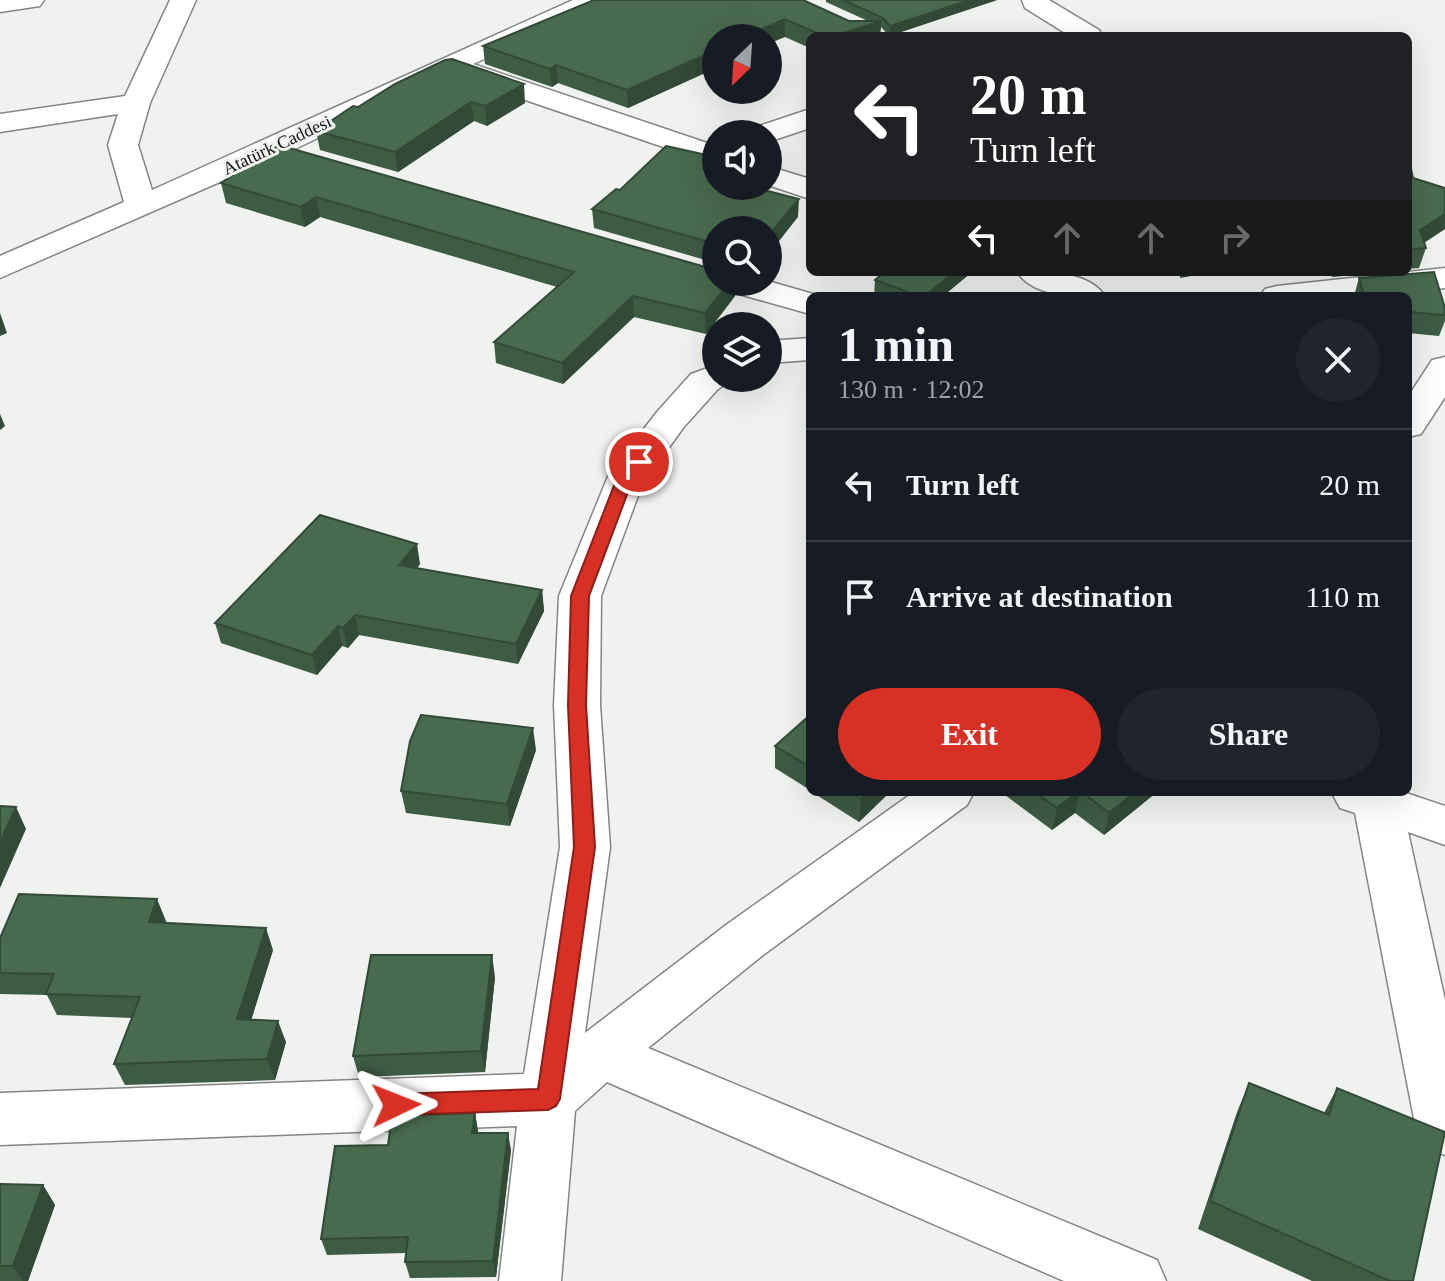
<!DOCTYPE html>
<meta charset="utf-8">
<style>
body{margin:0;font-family:"Times New Roman",serif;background:#20242c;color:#f1f3f6;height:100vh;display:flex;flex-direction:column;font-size:30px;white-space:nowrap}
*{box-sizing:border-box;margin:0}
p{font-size:26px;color:#9ea1a6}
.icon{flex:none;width:44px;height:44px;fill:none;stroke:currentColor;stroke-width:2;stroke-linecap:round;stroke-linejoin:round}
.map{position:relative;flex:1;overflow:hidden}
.sheet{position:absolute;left:806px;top:292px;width:606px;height:504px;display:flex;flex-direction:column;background:#171b24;border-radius:12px;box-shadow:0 8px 32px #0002}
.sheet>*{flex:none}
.hud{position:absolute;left:806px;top:32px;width:606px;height:244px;border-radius:12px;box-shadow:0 8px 32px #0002;background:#202124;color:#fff;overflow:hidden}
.needle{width:52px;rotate:205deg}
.buttons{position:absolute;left:702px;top:24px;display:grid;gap:16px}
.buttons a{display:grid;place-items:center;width:80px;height:80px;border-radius:50%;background:#171b24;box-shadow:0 8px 32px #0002;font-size:40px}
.pin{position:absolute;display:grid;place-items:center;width:68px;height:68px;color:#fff;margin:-34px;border:4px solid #fff;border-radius:50%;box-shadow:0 2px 8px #0007}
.me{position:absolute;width:88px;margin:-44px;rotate:88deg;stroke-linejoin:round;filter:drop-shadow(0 0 6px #0008)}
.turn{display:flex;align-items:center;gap:28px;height:168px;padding:0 32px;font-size:36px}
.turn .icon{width:104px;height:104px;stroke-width:2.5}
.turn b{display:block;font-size:56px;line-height:68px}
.lanes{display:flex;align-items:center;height:76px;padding:0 32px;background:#0003;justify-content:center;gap:40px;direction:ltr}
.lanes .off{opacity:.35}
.round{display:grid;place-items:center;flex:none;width:84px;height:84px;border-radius:42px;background:#20242c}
.summary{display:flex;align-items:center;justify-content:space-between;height:136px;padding:0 32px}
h1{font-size:48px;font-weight:600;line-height:60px}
.action{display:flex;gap:16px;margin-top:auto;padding:16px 32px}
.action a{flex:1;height:92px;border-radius:48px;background:#d93025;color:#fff;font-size:32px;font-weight:600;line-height:92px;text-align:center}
.action a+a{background:#20242c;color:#f1f3f6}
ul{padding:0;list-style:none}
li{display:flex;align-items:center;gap:24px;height:112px;padding:0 32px;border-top:2px solid #363941}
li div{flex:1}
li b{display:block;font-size:30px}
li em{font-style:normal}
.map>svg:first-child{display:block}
</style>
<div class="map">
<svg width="1445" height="1281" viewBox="0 0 1445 1281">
<rect width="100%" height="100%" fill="#eff2ef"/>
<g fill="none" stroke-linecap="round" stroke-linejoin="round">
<defs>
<path id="minor" d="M0,0H44L40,6L0,12Z
M170,0H196L150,103L138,145L152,190L573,0H609L605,6L473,64L716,146V165L458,77L455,73L282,155L0,278V256L124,202L108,145L118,114L0,132V114L125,96Z
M1022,0H1049L1099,30L1102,36H1070L1025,8Z
M810,109V128L768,142V134H749L753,128Z
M768,166L810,179V199L768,185Z
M1445,268V288L1372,296H1260L1265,289L1277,286Z
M1017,272C1046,272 1087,270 1105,296C1077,296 1036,299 1017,272Z
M768,281L820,296H810V314L721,289L716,282Z
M810,338V360L768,363V341Z
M1445,357V397L1421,434L1408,437V397L1432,360Z
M716,365V378H733L717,390L683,428L642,485L601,596L600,705L610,847L585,1033L726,925L914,792H974L967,805L763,955L648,1048L1157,1260L1166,1281H1064L607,1082L575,1111L561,1281H499L517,1126L0,1145V1093L524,1074L560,847L554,705L559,596L609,474L657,412L691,374Z
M1334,792H1403L1445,806V845L1408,832L1445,1000V1155L1425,1148L1416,1129L1355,813L1340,808L1333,795Z"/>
</defs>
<use href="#minor" stroke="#838684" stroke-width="3"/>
<use href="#minor" fill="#fff" fill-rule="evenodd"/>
</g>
<path fill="#3e5b44" d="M826,0H997L889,36L881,27L880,36H810V48L785,37L716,38V68L628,108L558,83L552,87L485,64L483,46L579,6L868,21L826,2Z
M395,84L525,103L487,126L474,121L398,172L320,150L316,131L358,107Z
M279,145L716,282H736L735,296L706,334L634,317L563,384L496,363L494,342L557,287L320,217L305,227L226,203L221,183Z
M1408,168L1445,229L1424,243L1426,248L1419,268L1408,269Z
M716,186L798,217L716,230V263L594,228L592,209L620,190Z
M885,272H972L943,296H874L875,280Z
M1322,272H1380L1333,277Z
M1359,278L1445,308V321L1439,336L1408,333V296H1354Z
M420,564L417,568L542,590L544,611L518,664L359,635L348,648L342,646L317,675L221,643L215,623Z
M810,715V790L775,768V746Z
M536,750L510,826L406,813L401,791Z
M812,792H890L859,822Z
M1001,792H1157L1104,835L1075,813L1052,830Z
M166,921L165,923L273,950L251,1020L286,1042L275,1080L125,1085L114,1064L132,1018L57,1015L47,995L0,994V938Z
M495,977L485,1072L359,1077L353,1056Z
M1249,1083L1324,1113L1337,1088L1413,1281H1312L1198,1229L1237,1112Z
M475,1113L478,1133L511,1150L496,1277L410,1278L405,1262L406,1253L327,1255L321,1239L388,1145Z
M0,1184L43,1185L55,1205L28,1281H0Z"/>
<path fill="#324a37" d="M970,0H997L889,36L890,26Z
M785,19V37L768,44V38H742Z
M881,21L880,36H835Z
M716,50V68L628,108L627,90Z
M556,65L558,83L552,87L550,69Z
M524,84L525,103L487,126L485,106Z
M471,102L474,121L398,172L395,152Z
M316,197L320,217L305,227L301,207Z
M799,199L798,217L768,255V236Z
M1445,214V229L1413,249L1420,230Z
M954,272H972L943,296H925Z
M1181,272H1214L1180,278Z
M730,282H736L735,296L706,334L705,313Z
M633,296L634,317L563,384L562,363Z
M0,313L7,333L0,336Z
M0,414L5,426L0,430Z
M417,544L420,564L402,585L399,565Z
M542,590L544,611L518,664L516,644Z
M355,615L359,635L348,648L343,628Z
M338,626L342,646L317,675L312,655Z
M533,728L536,750L510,826L507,804Z
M869,792H890L859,822L861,799Z
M1078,792H1080L1075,813L1052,830L1057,808Z
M1135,792H1157L1104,835L1109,813Z
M16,807L26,829L0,888V842Z
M157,899L166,921L158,944L149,922Z
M266,928L273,950L245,1040L237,1019Z
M492,955L495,977L485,1072L481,1051Z
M278,1021L286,1042L275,1080L267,1059Z
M475,1113L478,1130L476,1150L472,1133Z
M508,1133L511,1150L496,1277L493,1261Z
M43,1185L55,1205L28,1281H23L13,1266Z"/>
<path fill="#486a4f" stroke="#324a37" stroke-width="2" d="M594,0H803L849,21H881L835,36H823L785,19L742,38H716V50L627,90L556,65L550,69L483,46Z
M843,0H970L890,26L883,18Z
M452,59L524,84L485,106L471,102L395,152L316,131L353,106L358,107L395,84L445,60Z
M279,145L716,270V282H730L705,313L633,296L562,363L494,342L574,272L316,197L301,207L221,183Z
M666,146L716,157V186H748L799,199L768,236V230H716V244L592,209L616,189L620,190Z
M1408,168L1411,169L1413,178L1445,188V214L1420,230L1426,248L1408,250Z
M885,272H954L925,296H918L875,280Z
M1434,272L1445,308V315L1408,312V296H1364L1359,278Z
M320,515L417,544L399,565L542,590L516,644L355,615L343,628L338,626L312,655L215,623Z
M421,715L533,728L507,804L401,791L410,741Z
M810,715V767L775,746Z
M849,792H869L861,799Z
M1035,792H1078L1057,808Z
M1082,792H1135L1109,813Z
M0,806L16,807L0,842Z
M19,894L157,899L149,922L266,928L237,1019L278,1021L267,1059L114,1064L140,997L46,994L54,974L0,973V938Z
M371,955H492L481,1051L353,1056Z
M1249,1083L1329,1115L1337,1088L1445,1132L1413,1281H1390L1210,1201Z
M475,1113L472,1133H508L493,1261L405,1262L408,1237L321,1239L335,1146L388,1145L392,1116Z
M0,1184L43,1185L13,1266H0Z"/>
<path fill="#d93025" stroke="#8d1f18" stroke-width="2" d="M639,457L647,462L631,484L589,596L586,705L595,847L560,1099L556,1106L548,1110L396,1115L387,1112L384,1105L387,1097L396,1094L538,1089L574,847L568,705L571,596L615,483L633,458Z"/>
<g text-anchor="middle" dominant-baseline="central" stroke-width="6" stroke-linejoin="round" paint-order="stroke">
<g font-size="18" fill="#131413" stroke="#eff2ef">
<text transform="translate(277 145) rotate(-25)">Atatürk Caddesi</text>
</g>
</g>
</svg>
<div class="buttons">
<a><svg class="needle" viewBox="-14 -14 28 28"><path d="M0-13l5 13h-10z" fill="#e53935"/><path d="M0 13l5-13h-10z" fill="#9ea1a6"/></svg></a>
<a><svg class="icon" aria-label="sound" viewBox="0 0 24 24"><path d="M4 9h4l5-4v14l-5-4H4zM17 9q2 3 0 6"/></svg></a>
<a><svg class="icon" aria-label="search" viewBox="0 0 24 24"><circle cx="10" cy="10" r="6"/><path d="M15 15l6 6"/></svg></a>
<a><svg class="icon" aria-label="layers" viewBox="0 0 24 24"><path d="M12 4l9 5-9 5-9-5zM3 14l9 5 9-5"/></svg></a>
</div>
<div class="pin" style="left:639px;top:462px;background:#d93025"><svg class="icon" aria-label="arrive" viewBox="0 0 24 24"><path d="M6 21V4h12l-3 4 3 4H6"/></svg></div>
<svg class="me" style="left:396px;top:1105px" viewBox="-20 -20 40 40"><path d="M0-17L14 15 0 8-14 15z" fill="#d93025" stroke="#fff" stroke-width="4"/></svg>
<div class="hud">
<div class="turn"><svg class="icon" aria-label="left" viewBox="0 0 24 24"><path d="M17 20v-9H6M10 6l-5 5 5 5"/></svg><div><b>20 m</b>Turn left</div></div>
<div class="lanes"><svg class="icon" aria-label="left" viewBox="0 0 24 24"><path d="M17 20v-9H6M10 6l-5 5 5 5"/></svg><svg class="icon off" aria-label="ahead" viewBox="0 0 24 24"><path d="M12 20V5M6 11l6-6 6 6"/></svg><svg class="icon off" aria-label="ahead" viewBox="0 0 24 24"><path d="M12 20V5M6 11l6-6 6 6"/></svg><svg class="icon off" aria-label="right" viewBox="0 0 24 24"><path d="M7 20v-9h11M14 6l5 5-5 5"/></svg></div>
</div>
<section class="sheet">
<div class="summary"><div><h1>1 min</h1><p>130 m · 12:02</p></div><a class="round"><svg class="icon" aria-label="close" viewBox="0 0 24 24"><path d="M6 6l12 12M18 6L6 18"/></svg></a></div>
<ul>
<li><svg class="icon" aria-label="left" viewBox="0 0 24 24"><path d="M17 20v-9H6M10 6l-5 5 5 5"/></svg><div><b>Turn left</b></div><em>20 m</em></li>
<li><svg class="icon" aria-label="arrive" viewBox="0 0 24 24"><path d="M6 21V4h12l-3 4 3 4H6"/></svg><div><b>Arrive at destination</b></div><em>110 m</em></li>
</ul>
<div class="action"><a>Exit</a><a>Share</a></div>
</section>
</div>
